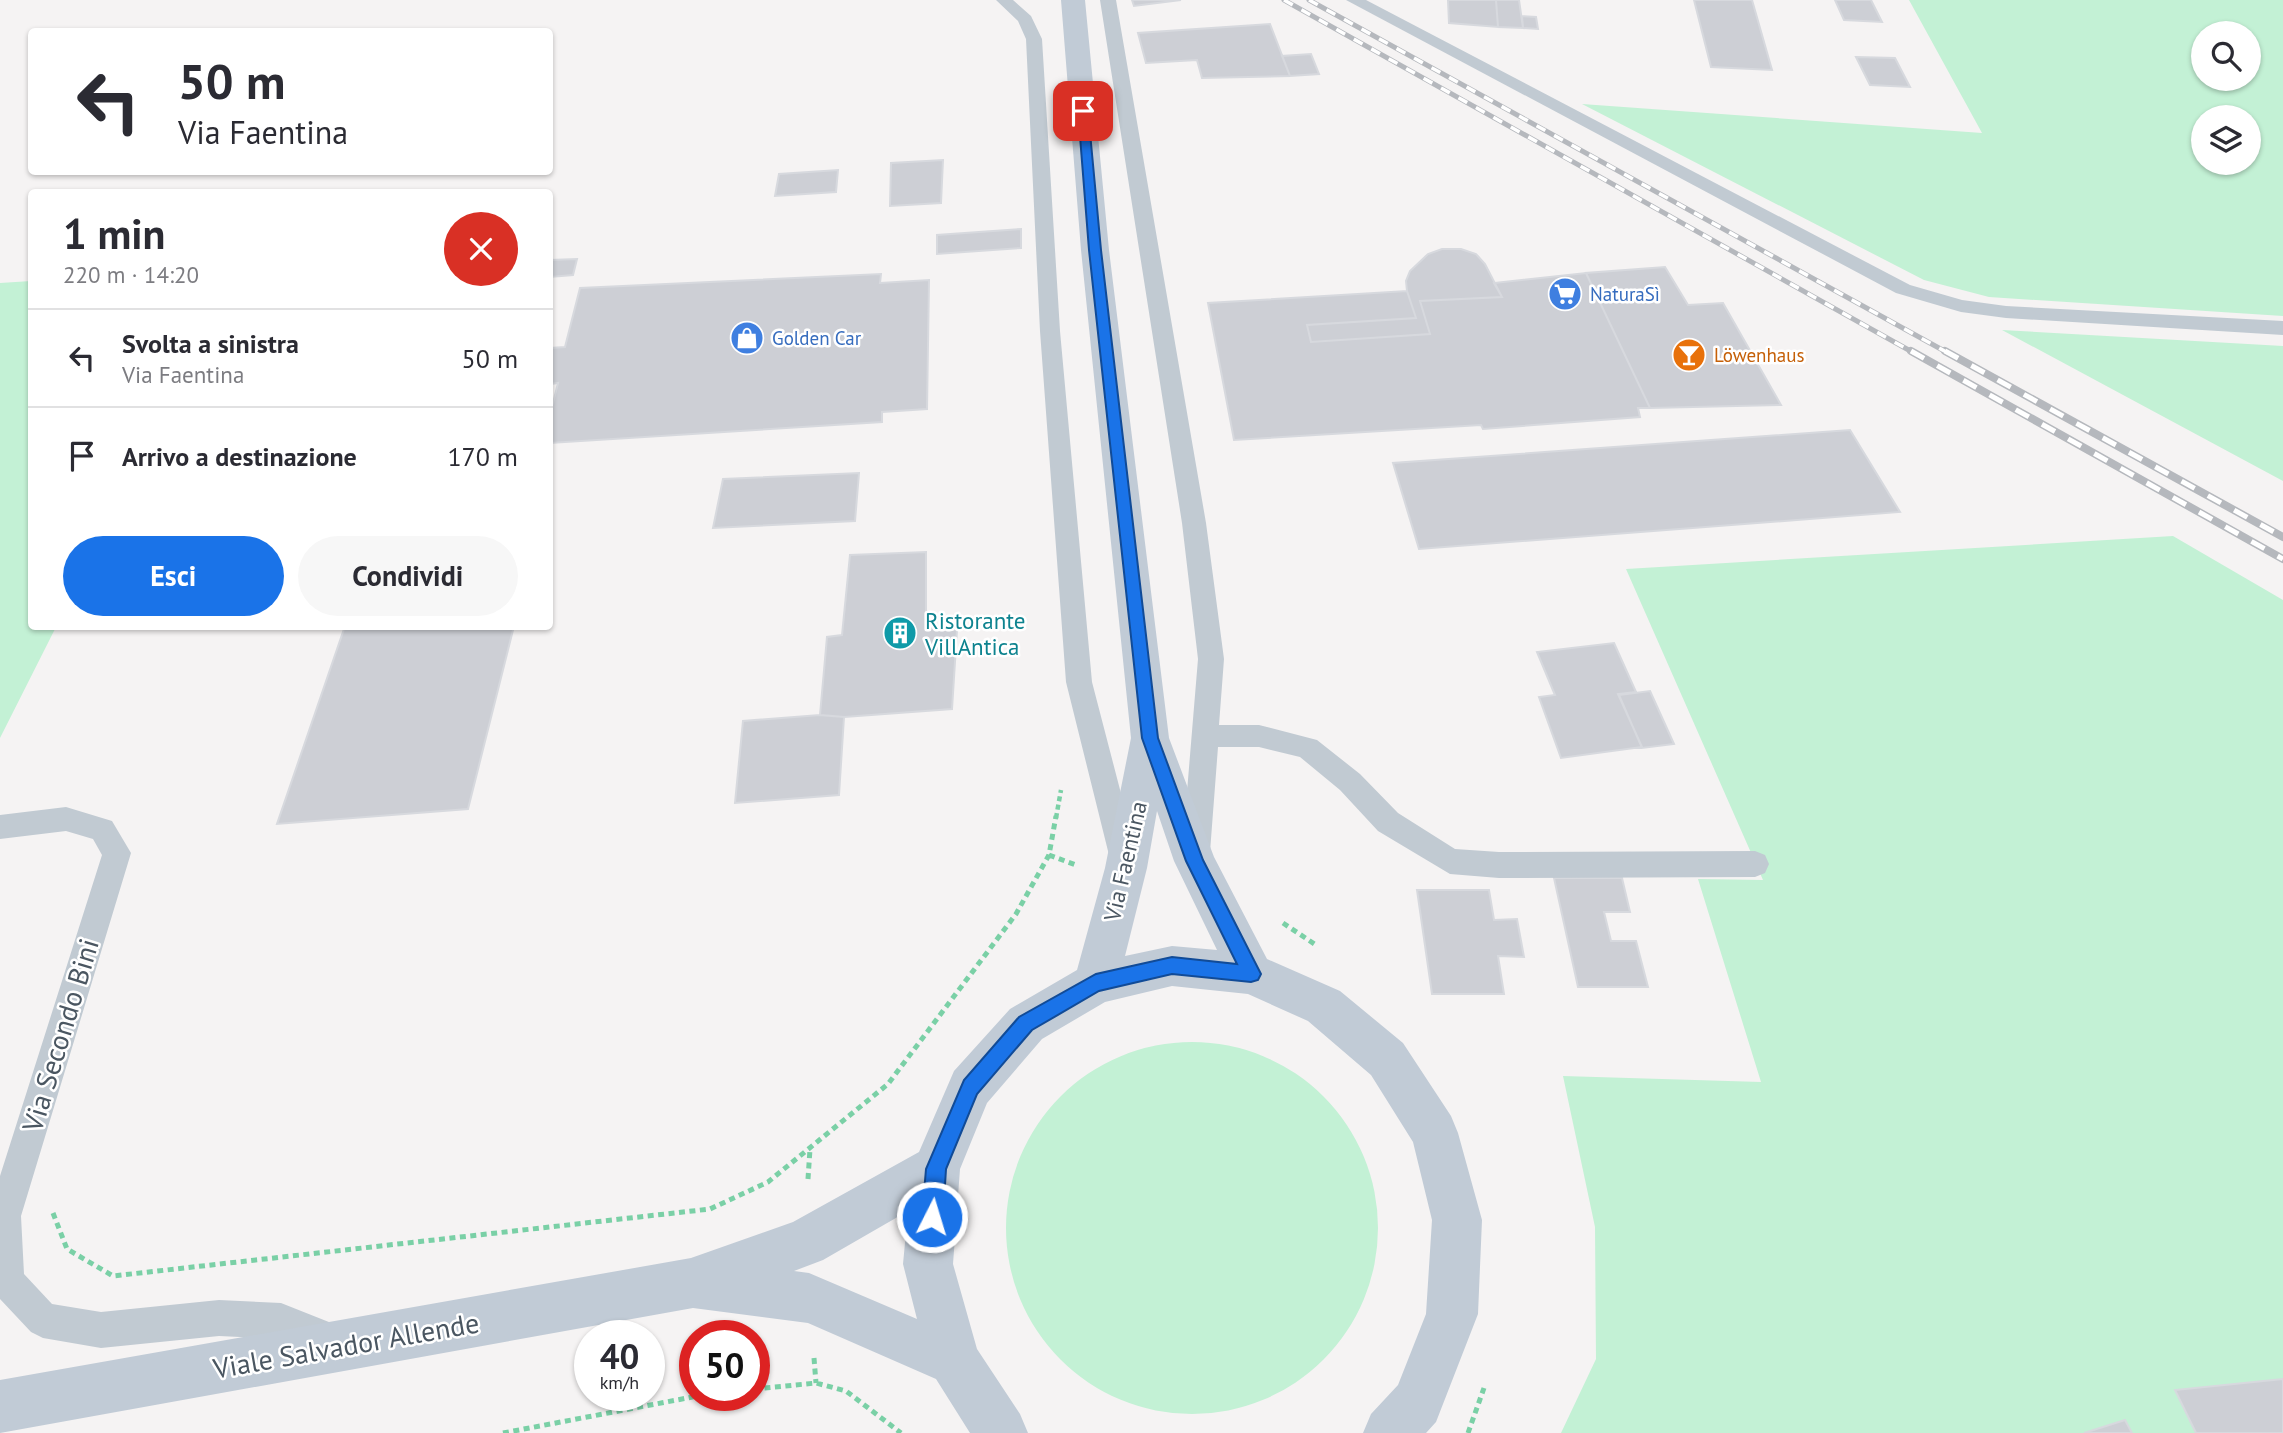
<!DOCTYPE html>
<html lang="it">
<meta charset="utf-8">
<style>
body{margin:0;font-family:"PT Sans",sans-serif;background:#f7f7f7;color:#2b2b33;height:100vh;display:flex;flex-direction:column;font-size:26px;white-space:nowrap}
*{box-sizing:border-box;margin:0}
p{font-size:23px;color:#7c7c81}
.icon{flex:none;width:38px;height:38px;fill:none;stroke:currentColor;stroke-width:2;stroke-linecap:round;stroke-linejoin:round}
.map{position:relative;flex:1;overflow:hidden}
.drawer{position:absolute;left:28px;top:189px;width:525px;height:441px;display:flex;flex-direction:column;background:#fff;border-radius:7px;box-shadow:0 2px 5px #0004}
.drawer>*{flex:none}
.banner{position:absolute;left:28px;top:28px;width:525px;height:147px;border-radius:7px;box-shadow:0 2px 5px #0004;background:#fff;color:#2b2b33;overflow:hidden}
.buttons{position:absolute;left:2191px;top:21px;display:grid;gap:14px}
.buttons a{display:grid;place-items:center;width:70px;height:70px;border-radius:50%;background:#fff;box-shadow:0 2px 5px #0004;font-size:35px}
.speed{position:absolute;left:574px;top:1320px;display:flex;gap:14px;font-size:35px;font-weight:700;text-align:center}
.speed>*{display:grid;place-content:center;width:91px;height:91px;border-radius:50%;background:#fff;box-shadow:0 2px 5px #0004;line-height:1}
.speed small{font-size:18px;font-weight:400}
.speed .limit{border:10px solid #d22;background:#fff;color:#111}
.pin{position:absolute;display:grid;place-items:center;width:60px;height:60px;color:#fff;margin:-30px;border-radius:14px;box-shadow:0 4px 10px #0006}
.me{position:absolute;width:77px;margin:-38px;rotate:5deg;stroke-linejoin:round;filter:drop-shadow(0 0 5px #0008)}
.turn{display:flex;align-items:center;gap:24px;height:147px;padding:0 35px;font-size:32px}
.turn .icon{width:91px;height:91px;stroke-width:2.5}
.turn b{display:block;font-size:49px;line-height:60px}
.round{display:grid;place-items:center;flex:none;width:74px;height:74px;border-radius:37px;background:#f7f7f7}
.headline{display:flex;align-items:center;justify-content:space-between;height:119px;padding:0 35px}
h1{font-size:42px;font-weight:700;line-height:52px}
.primary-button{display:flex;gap:14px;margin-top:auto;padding:14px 35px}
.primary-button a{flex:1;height:80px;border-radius:42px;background:#1a73e8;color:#fff;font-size:28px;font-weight:700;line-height:80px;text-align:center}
.primary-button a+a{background:#f7f7f7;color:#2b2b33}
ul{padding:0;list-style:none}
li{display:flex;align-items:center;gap:21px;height:98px;padding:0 35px;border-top:2px solid #e1e1e2}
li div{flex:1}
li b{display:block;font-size:26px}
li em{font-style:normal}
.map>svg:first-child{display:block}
</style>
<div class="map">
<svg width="2283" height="1433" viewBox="0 0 2283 1433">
<rect width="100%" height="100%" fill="#f5f3f3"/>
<path fill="#c3f1d5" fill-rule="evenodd" d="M1909,0H2283V316L1989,297L1924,280L1582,104L1982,133ZM2203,33H2249V79H2203ZM2203,117H2249V163H2203Z
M31,281L32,626L56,627L0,738V283Z
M2002,330L2283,346V481Z
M2173,536L2283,600V1433H1561L1596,1359L1595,1227L1563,1076L1761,1082L1698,879L1763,880L1626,569Z
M1006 1228a186 186 0 1 1 372 0a186 186 0 1 1-372 0Z"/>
<path fill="#cdcfd5" stroke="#d7d9de" stroke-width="2" d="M1132,0H1181L1134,6Z
M1448,0H1496L1498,27L1449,23Z
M1496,0H1519L1523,28L1498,27Z
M1694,0H1752L1772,70L1711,67Z
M1835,0H1871L1882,22L1844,20Z
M1522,16L1536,17L1538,29L1523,28Z
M1270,24L1290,76L1202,78L1197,60L1146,63L1138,33Z
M1311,54L1319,74L1290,76L1282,56Z
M1856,57L1895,58L1910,87L1870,85Z
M943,160L941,203L890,206L891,163Z
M838,170L836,192L775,196L779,174Z
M1021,229V248L937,254V235Z
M1442,249H1461L1476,254L1485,264L1502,297L1420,301L1430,334L1311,342L1307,325L1416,318L1407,291L1406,281L1410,271L1428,254Z
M577,259L573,275L550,277V260Z
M1665,267L1688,305L1723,303L1781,405L1650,408L1586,273Z
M1586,273L1650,408H1638L1640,417L1483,429L1481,425L1234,440L1208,303L1407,291L1416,318L1307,325L1311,342L1430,334L1420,301L1502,297L1494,283Z
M881,274L880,283L929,280L927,409L882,412V422L550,443V415L558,383L550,384V348L565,347L580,288Z
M1850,430L1900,512L1419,549L1393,463Z
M859,473L855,521L713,528L723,479Z
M926,552V624L957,630L952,709L844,717L820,715L827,637L842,635L850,555Z
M345,626H514L468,809L277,824Z
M1614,643L1636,692L1618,694L1642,747L1561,758L1539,697L1555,695L1537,652Z
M1650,691L1674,744L1642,748L1619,695Z
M820,715L844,717L839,795L735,803L743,721Z
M1554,878H1622L1630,912H1604L1611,941H1636L1648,987H1578Z
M1417,890H1489L1494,920L1517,919L1524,957L1498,956L1504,994H1432Z
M2283,1379V1433H2196L2175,1390Z
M2125,1420L2132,1433H2084Z"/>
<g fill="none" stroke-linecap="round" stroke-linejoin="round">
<path stroke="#7ad0a6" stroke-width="4.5" stroke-dasharray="5 3.5" stroke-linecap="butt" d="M1056,818L1061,790"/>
<path stroke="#7ad0a6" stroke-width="5" stroke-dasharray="6 4.5" stroke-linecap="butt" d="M1049,855L1076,865
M1283,923L1316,945
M808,1179L810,1149
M53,1213L67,1249L113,1276L710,1209L768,1182L888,1084L1016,914L1049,855L1056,816
M814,1358L816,1383
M754,1389L816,1383L846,1391L901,1433
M503,1433L703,1395
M1468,1433L1484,1388"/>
<path fill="#c1cad2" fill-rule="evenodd" d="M996,0H1013L1031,16L1042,39L1060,331L1092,682L1137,855L1133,864L1123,867L1113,864L1109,855L1066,682L1040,331L1026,39L1018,21Z
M1100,0H1116L1206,523L1224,659L1219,725H1259L1317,740L1360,774L1398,813L1455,849L1499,852L1755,851L1765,855L1769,864L1765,873L1755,877L1499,878L1450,874L1378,831L1340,790L1300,757L1259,747H1218L1210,852L1206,861L1196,864L1186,861L1182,852L1198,659L1182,523Z
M1346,0H1366L1910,285L1962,300L2006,306L2283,321V335L2006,318L1961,312L1896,293Z
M66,807L112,821L131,853L21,1216L24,1274L52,1304L101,1312L219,1300L281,1303L344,1328L350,1340L344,1352L332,1358L281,1339L219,1336L101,1348L43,1338L31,1332L0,1299V1176L102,855L93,839L66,831L0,839V815Z"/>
<path fill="#c1cbd6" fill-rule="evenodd" d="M1061,0H1085L1109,250L1169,738L1214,857L1267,959L1340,991L1403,1043L1451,1116L1458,1133L1482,1220L1478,1314L1436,1422L1426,1433H1363L1371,1414L1398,1385L1426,1314L1432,1220L1413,1142L1371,1075L1308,1021L1248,994L1172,986L1105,1002L1042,1039L987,1103L960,1169L953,1264L977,1349L1020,1414L1028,1433H970L936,1379L808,1323L693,1308L0,1433V1380L691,1258L793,1222L919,1152L954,1071L1010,1009L1077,970L1105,868L1131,738L1081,250ZM1157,811L1174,861L1217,950L1172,946L1125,956L1147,868ZM908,1211L903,1264L917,1319L809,1273L794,1271L823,1260Z"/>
<defs>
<path id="rail-far1" d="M1284,0L1914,353
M1309,0L1948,353"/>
<path id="rail" d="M1911,351L2283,559
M1945,351L2283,537"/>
</defs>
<use href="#rail-far1" stroke="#b5b8bd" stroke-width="5"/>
<use href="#rail" stroke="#b5b8bd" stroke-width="8"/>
<use href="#rail-far1" stroke="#fff" stroke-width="3.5" stroke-dasharray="10" stroke-linecap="butt"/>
<use href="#rail" stroke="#fff" stroke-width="5" stroke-dasharray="15" stroke-linecap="butt"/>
</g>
<path fill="#1a73e8" stroke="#114b97" stroke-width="2" d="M1083,108L1088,111L1101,250L1158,738L1203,860L1261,974L1258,980L1251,982L1172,974L1099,991L1032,1030L977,1094L946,1169L943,1217L940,1224L932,1227L925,1224L922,1217L926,1169L964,1080L1019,1017L1096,974L1172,957L1237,964L1186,861L1142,738L1089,250L1078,111Z"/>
<defs>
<symbol id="supermarket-disc" viewBox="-11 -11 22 22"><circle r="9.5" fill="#3f7fe0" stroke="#fff"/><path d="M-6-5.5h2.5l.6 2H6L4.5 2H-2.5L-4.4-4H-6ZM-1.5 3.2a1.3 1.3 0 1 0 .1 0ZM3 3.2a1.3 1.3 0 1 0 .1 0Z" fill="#fff"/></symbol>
<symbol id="shop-disc" viewBox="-11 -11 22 22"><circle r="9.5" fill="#3f7fe0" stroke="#fff"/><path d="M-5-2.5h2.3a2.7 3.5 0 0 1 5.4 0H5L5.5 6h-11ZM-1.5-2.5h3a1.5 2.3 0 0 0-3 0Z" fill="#fff"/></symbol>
<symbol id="bar-disc" viewBox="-11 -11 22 22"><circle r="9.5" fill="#e8710a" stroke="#fff"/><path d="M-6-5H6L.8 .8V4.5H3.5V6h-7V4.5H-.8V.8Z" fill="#fff"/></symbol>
<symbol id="building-disc" viewBox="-11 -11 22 22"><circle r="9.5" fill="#0f9aa8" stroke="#fff"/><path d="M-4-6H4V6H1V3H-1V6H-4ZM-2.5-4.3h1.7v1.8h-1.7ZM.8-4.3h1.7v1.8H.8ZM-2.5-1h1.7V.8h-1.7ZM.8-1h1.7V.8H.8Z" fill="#fff"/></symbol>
</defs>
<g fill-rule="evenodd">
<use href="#supermarket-disc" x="1546" y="275" width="38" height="38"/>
<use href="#shop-disc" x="728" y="319" width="38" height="38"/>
<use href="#bar-disc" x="1670" y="336" width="38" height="38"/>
<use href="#building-disc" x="881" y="614" width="38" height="38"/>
</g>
<g text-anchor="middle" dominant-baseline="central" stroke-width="5" stroke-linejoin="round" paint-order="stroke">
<g font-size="19" fill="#366cbe" stroke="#fff" text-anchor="start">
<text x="1590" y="294">NaturaSì</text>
<text x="772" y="338">Golden Car</text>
</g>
<g font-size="19" fill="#c56008" stroke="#fff" text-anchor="start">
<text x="1714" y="355">Löwenhaus</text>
</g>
<g font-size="23" fill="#0d838f" stroke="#fff" text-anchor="start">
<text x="925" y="620">Ristorante<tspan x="925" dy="26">VillAntica</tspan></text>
</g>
<g font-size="23" fill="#4a5661" stroke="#fff">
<text transform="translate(1125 861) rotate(-77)">Via Faentina</text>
</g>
<g font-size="28" fill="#4a5661" stroke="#fff">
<text transform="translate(60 1035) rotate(-73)">Via Secondo Bini</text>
<text transform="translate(346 1345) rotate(-10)">Viale Salvador Allende</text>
</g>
</g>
</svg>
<div class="buttons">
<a><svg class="icon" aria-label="search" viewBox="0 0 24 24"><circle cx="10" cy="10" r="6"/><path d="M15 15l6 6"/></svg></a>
<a><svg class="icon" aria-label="layers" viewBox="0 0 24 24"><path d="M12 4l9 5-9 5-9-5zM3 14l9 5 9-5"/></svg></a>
</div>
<div class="speed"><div>40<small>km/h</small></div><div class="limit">50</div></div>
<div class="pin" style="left:1083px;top:111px;background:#d93025"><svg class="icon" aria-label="arrive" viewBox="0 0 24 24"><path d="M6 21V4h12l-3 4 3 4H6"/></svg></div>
<svg class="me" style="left:932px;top:1217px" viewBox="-20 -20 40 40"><circle r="17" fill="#1a73e8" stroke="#fff" stroke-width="3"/><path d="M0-11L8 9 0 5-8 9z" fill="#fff"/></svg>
<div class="banner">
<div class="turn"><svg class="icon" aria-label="left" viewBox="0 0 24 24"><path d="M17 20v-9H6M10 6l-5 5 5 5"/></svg><div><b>50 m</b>Via Faentina</div></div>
</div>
<section class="drawer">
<div class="headline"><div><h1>1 min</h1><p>220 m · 14:20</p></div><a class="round" style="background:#d93025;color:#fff"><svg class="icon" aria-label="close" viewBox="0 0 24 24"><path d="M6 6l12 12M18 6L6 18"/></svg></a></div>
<ul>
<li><svg class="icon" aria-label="left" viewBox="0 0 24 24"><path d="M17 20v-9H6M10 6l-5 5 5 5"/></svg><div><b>Svolta a sinistra</b><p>Via Faentina</p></div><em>50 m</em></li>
<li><svg class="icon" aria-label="arrive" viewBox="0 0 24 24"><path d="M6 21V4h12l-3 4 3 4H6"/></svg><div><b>Arrivo a destinazione</b></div><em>170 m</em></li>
</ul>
<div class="primary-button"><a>Esci</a><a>Condividi</a></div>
</section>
</div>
